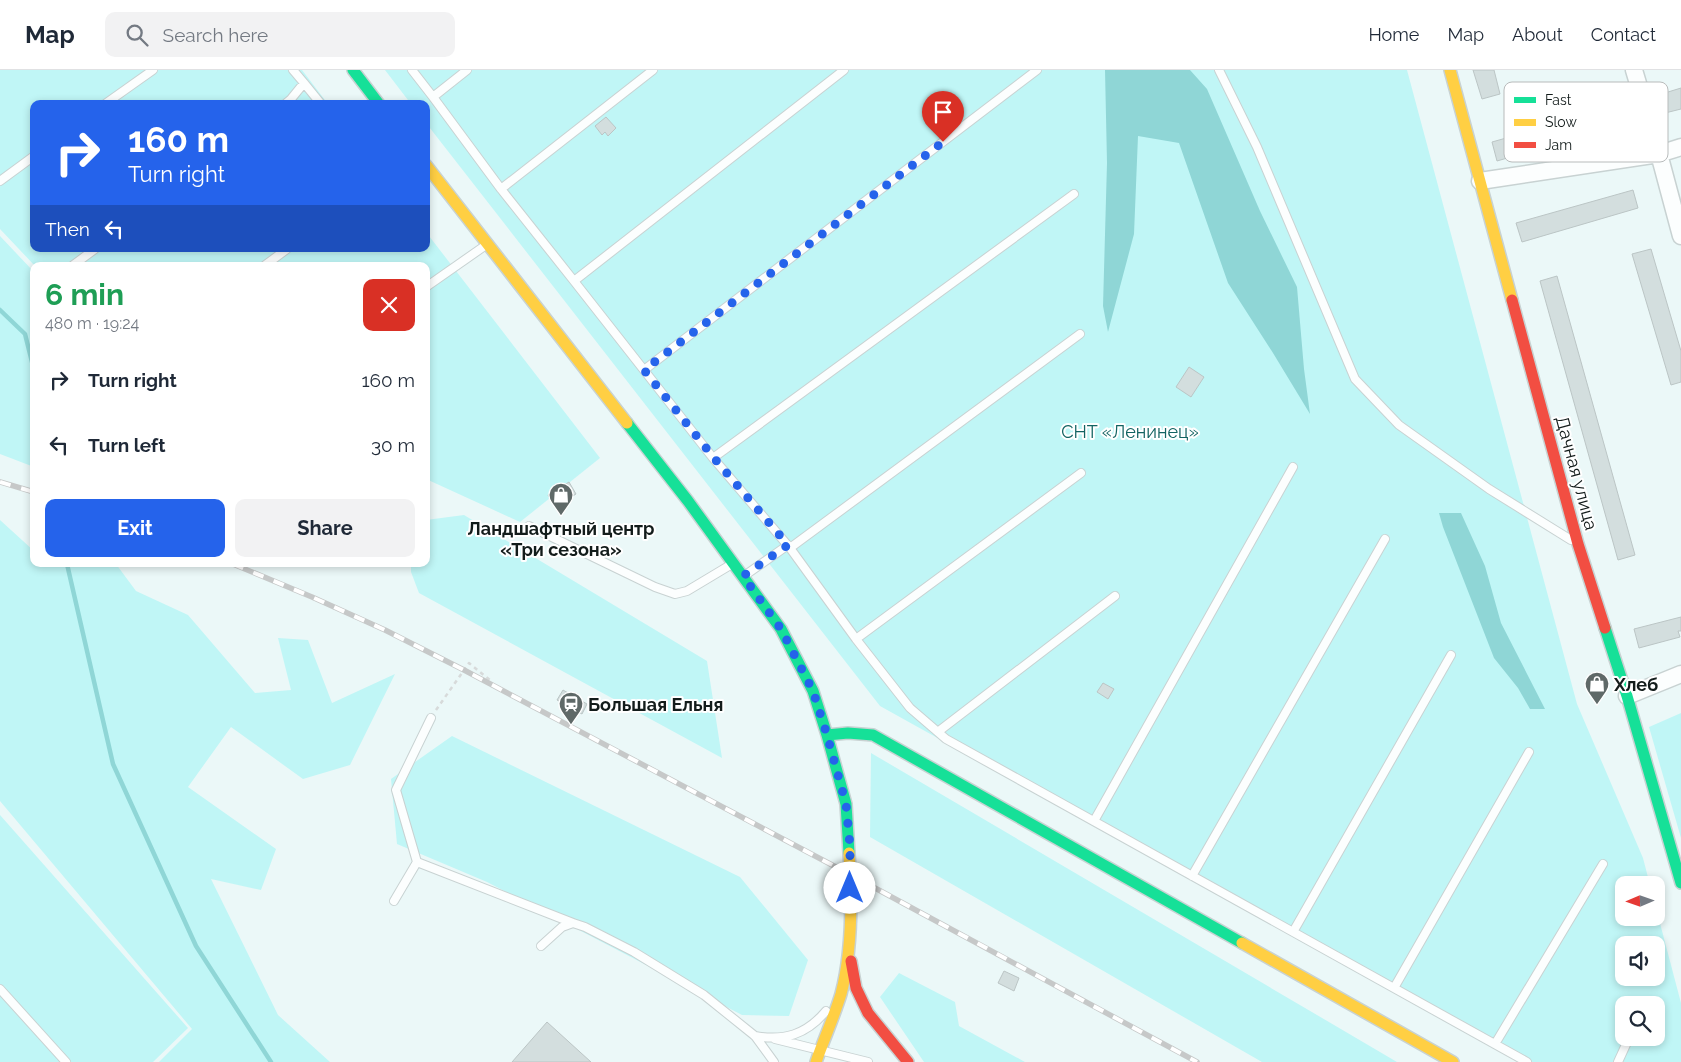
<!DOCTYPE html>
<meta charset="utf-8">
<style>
body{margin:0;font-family:Raleway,sans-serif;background:#f2f2f3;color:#1f2937;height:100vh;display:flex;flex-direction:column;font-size:19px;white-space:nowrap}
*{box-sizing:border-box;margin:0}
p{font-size:16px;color:#747a83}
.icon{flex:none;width:28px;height:28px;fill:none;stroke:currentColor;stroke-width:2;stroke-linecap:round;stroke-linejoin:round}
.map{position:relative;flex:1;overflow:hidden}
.side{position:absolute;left:30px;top:192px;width:400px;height:305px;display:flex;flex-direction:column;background:#fff;border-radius:10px;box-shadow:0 2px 8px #0003}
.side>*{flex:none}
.banner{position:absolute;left:30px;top:30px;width:400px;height:152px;border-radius:10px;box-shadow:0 2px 8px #0003;background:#2563eb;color:#fff;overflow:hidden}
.needle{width:32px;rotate:268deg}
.buttons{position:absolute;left:1615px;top:806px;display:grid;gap:10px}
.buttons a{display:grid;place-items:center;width:50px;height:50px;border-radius:10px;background:#fff;box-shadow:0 2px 8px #0003;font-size:25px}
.pin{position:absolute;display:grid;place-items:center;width:42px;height:42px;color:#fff;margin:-51px -21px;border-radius:50% 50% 50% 0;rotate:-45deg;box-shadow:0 0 5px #0007}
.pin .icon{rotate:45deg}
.me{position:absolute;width:55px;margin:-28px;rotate:0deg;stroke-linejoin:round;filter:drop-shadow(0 0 4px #0008)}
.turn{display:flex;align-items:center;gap:18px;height:105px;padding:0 15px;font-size:22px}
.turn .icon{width:65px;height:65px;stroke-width:2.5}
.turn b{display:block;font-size:35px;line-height:42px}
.then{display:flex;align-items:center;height:48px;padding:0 15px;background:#0003;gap:10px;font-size:19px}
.round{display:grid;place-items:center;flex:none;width:52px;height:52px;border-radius:10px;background:#f2f2f3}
.summary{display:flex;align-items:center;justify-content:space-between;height:85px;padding:0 15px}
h1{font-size:30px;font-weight:700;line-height:38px;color:#1e9e55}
.action{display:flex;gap:10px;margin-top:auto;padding:10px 15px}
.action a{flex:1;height:58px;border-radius:10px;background:#2563eb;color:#fff;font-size:20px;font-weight:700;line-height:58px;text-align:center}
.action a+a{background:#f2f2f3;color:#1f2937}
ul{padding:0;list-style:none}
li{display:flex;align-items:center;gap:15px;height:65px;padding:0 15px}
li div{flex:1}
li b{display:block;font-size:19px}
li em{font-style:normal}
header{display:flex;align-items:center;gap:30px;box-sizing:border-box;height:70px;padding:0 25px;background:#fff;border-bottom:1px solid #e0e1e3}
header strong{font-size:24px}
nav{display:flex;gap:28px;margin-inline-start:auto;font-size:18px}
.search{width:350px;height:45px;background:#f2f2f3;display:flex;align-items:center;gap:12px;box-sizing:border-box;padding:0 18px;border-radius:10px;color:#747a83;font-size:19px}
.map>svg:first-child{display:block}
</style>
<header>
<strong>Map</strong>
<div class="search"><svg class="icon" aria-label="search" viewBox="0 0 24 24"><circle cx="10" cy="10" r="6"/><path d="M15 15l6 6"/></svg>Search here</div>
<nav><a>Home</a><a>Map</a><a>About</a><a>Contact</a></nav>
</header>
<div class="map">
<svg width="1681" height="992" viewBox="0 0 1681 992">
<rect width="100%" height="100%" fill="#ebf8f8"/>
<path fill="#c0f6f6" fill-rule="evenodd" d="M0,0H302L328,34H34V179H426V162L600,388L520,452L426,409V196H35L0,159Z
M385,0H1407L1577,634L1643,788L1650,815H1624V848H1656V838L1681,933V992H1520L880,636L426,53V34H411ZM1624,875H1656V908H1624ZM1624,935H1656V968H1624Z
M0,166L34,202V397L0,384Z
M464,445L707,591L722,688L419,523L411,502V494H426V450Z
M0,450L34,481V494H116L136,521L188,545L255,623L291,620L278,568L308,570L332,633L395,604L350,695L303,709L231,657L188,717L276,779L261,820L211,809L278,945L330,992H159L192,959L0,731Z
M1681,643V768L1649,657Z
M452,666L740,807L808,890L789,946L742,945L487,812L397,774L391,709Z
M871,683L1397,992H1262L870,767Z
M0,745L188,958L153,992H0Z
M899,903L955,932L959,956L1025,992H924L880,927Z"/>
<path fill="#8fd6d6" d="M1105,0H1190L1207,19L1260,141L1297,217L1304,299L1310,344L1273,283L1228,213L1179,73L1138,66L1134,164L1108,262L1103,236L1107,93Z
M1439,443H1461L1485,496L1501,553L1545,639H1530L1518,618L1494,588L1443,457Z"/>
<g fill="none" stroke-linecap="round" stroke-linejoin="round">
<path stroke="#8fd6d6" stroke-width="4.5" d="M0,240L25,264L34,300
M67,494L113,694L196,876L271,992"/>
</g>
<path fill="#d3dede" stroke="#bbc5c5" d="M1473,0H1494L1500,24L1482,29Z
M1681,18V39L1661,44L1655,26Z
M1609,39L1614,57L1497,91L1492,72Z
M606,47L616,58L608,66L605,62L602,65L595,56Z
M1633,120L1638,138L1522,172L1516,153Z
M1651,179L1681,281V312L1671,315L1632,184Z
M1557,206L1635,485L1618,490L1540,211Z
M1189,297L1204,307L1191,327L1176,317Z
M569,412L576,424L555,437L548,425Z
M1681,547V561H1678L1680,567L1639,578L1634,559Z
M1103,613L1114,619L1108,629L1097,622Z
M563,620L587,634L582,644L557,630Z
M1004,901L1019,908L1014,921L998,913Z
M547,952L591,992H512Z"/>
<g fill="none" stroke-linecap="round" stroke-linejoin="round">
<defs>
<path id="lane" d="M412,0L433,27L467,0
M653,0L501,119L574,211L844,0
M1219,0L1257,77L1355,309L1399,355L1489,419L1571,470
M304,13L321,34
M433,27L501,119
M105,34L153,0
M285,34L291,29L304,13L293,0
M0,111L34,86
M72,196L95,179
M264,196L287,179
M574,211L713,388L790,478L856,569L910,638L946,669L1527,992
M426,217L486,175
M644,300L1037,0
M713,388L1074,124
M529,456L655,517L675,524L687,521L732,494
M790,478L1080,264
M744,506L788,475
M856,569L1081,403
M431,648L396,720L417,792L573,853
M939,661L1115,526
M1094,751L1293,397
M1192,806L1385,469
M394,831L417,792
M1293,862L1451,585
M541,876L562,857L573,853L585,857L634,882L704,925L755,966L774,992
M1394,918L1529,682
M0,919L66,992
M755,966C784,971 806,965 826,941
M775,969L868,992
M1495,974L1603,794
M1618,992L1629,968"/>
<path id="street" d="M1634,0L1659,84L1681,166
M1480,111L1659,84L1681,77
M1627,626L1681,604"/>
<path id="fast" d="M353,0L379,34
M627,353L688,431L781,559L813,621L827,665L846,734L849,783
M1605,558L1627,626L1681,813
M827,665L848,663L873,665L1242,873"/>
<path id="slow" d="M1450,0L1512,230
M426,95L627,353
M1242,873L1453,992
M816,992C824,969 834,947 841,924C852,882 852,826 849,783"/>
<path id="jam" d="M1512,230L1578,474L1605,558
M851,891L856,918L868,943L908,992"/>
</defs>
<use href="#lane" stroke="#c8d2d2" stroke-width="10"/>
<use href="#street" stroke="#c8d2d2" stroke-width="19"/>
<use href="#fast" stroke="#c8d2d2" stroke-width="14"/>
<use href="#slow" stroke="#c8d2d2" stroke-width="14"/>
<use href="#jam" stroke="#c8d2d2" stroke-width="14"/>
<path stroke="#d7dada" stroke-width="2.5" stroke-dasharray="4 4" stroke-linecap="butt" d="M436,640L469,593L491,611"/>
<use href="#lane" stroke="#fcfefe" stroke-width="8"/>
<use href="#street" stroke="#fcfefe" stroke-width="16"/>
<use href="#fast" stroke="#16e098" stroke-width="11"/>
<use href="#slow" stroke="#ffcf43" stroke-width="11"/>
<use href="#jam" stroke="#f24e42" stroke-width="11"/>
<defs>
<path id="rail" d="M0,412L34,422
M233,494L312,527L385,560L464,600L851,805L1197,992"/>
</defs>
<use href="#rail" stroke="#c6c8c8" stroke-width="5.5"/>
<use href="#rail" stroke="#fff" stroke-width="4" stroke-dasharray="11" stroke-linecap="butt"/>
</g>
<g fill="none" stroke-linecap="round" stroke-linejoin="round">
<path stroke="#2563eb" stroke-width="9" stroke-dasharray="0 16.2" d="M850,818V776L846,734L827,665L813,621L781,559L743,506L788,475L714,388L644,300L943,72"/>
</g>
<defs>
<symbol id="shop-pin" viewBox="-11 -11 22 30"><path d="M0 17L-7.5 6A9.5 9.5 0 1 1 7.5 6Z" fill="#5f6968" stroke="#fff"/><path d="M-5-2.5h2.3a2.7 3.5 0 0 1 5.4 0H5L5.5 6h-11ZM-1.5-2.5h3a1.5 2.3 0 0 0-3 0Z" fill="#fff"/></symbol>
<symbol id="station-pin" viewBox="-11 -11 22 30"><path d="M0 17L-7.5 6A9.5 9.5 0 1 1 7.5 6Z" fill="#5f6968" stroke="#fff"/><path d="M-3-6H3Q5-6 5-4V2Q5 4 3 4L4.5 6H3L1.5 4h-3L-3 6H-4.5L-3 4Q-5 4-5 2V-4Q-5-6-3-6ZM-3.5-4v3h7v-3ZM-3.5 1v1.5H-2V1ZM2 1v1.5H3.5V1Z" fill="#fff"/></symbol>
</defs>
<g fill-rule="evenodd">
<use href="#shop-pin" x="547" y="411" width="28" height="38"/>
<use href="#shop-pin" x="1583" y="600" width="28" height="38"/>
<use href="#station-pin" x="557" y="620" width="28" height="38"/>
</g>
<g text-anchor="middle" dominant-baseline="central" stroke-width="4" stroke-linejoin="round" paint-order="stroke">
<g font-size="18" fill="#126362" stroke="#fff">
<text x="1130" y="361">СНТ «Ленинец»</text>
</g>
<g font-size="18" fill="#131c1b" stroke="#fff">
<text transform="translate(1577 403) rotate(75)">Дачная улица</text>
</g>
<g font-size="18" font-weight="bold" fill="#131c1b" stroke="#fff" text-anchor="start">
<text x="561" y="458" text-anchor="middle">Ландшафтный центр<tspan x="561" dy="21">«Три сезона»</tspan></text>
<text x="1614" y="614">Хлеб</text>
<text x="588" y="634">Большая Ельня</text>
</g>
</g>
<rect x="1504" y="12" width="164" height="80" rx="8" fill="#fff" stroke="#b8bbbb" stroke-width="1"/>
<rect x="1514" y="27" width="22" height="6" fill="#16e098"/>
<rect x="1514" y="49" width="22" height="7" fill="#ffcf43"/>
<rect x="1514" y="72" width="22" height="6" fill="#f24e42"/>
<g font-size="14" fill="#131c1b">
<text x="1545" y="35">Fast</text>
<text x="1545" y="57">Slow</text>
<text x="1545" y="80">Jam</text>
</g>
</svg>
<div class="buttons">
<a><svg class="needle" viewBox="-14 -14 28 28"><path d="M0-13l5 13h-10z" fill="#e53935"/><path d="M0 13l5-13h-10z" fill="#747a83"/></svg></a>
<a><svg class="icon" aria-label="sound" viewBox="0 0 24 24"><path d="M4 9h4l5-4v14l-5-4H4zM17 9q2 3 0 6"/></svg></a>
<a><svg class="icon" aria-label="search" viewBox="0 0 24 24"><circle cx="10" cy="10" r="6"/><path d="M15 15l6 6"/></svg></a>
</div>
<div class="pin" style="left:943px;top:72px;background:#d93025"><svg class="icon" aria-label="arrive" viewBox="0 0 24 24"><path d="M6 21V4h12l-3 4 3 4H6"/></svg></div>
<svg class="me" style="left:850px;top:818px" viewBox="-20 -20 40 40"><circle r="19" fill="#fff"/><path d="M0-13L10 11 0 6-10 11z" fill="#2563eb"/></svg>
<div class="banner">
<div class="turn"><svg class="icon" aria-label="right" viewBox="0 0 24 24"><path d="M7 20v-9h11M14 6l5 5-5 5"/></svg><div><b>160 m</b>Turn right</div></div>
<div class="then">Then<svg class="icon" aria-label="left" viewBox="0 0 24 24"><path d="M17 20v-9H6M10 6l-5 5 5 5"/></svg></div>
</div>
<section class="side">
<div class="summary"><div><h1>6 min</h1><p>480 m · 19:24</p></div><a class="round" style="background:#d93025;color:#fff"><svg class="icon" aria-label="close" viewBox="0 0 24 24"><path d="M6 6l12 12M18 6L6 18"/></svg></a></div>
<ul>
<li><svg class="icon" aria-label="right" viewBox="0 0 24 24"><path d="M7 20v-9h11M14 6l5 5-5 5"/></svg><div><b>Turn right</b></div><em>160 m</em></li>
<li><svg class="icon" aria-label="left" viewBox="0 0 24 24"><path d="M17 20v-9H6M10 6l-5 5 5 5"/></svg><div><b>Turn left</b></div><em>30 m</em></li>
</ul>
<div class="action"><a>Exit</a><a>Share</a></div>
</section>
</div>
